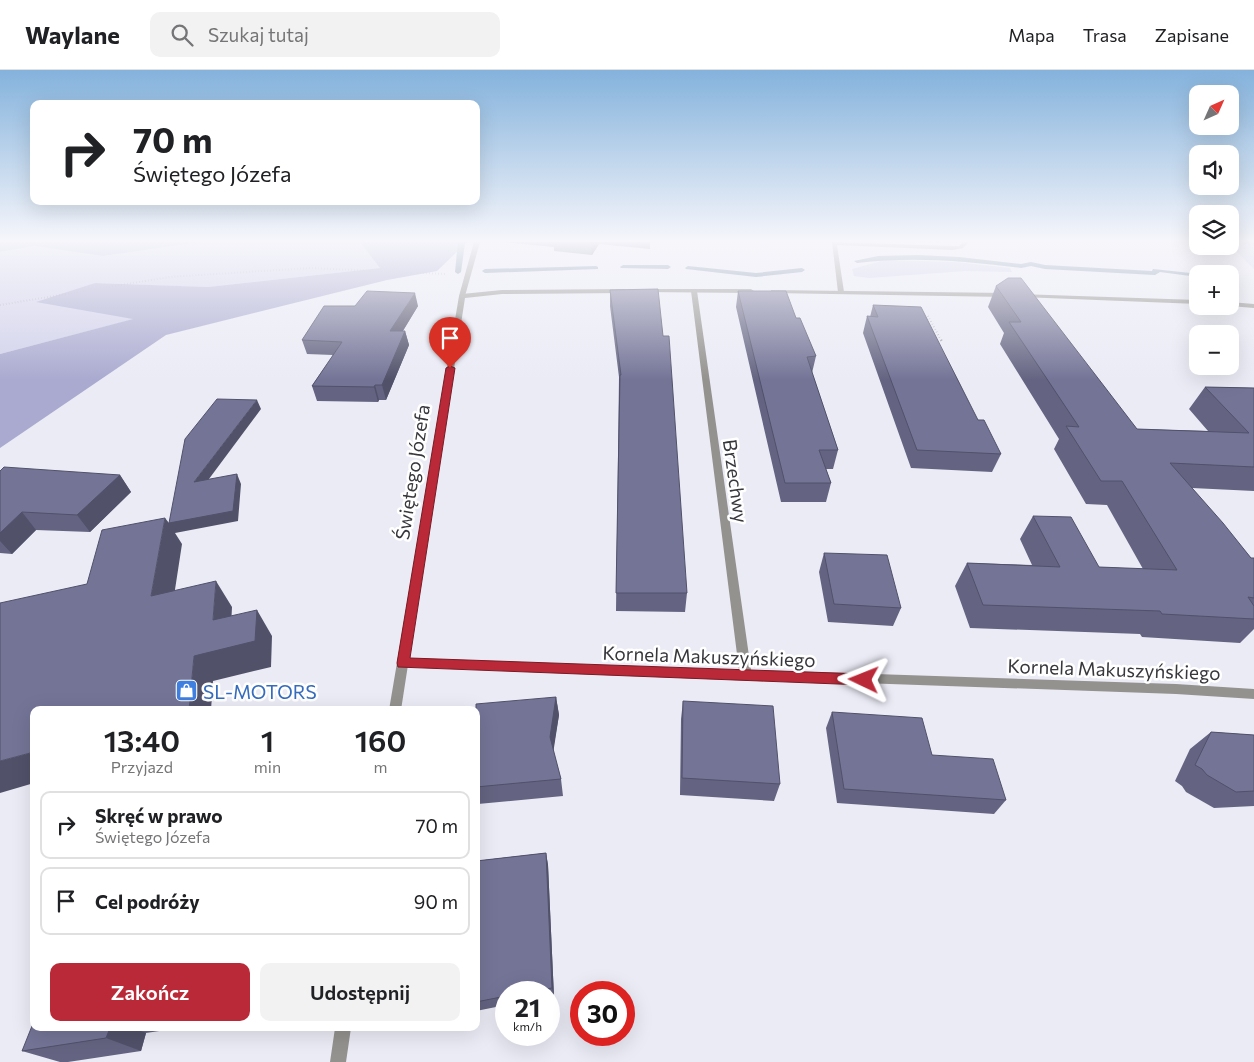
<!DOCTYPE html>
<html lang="pl">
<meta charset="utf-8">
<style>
body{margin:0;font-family:Commissioner,sans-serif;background:#f2f2f2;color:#202124;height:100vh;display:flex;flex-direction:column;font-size:19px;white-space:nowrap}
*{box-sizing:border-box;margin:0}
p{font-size:16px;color:#757577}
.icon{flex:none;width:28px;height:28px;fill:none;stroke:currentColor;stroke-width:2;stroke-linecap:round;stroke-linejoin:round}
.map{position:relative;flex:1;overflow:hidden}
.side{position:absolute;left:30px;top:636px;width:450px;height:325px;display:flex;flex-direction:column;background:#fff;border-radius:10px;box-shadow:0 5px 20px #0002}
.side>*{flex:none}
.top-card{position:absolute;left:30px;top:30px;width:450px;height:105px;border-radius:10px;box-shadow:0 5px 20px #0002;background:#fff;color:#202124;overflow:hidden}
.needle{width:32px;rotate:45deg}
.tools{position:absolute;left:1189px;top:15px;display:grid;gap:10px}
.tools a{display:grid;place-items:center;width:50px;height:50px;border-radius:10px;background:#fff;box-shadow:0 5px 20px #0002;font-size:25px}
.speed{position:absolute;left:495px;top:911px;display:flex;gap:10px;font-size:25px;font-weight:700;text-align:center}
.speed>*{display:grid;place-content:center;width:65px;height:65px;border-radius:50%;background:#fff;box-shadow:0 5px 20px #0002;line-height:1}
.speed small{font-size:12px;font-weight:400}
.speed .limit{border:8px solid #d22;background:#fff;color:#111}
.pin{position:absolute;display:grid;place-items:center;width:42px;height:42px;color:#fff;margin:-51px -21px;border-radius:50% 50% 50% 0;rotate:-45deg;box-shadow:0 0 5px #0007}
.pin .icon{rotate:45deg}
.me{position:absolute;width:55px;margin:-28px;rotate:272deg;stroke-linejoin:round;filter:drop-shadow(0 0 4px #0008)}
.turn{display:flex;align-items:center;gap:18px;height:105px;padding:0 20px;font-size:22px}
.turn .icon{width:65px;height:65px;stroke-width:2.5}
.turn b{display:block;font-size:35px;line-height:42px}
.eta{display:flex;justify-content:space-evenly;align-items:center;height:85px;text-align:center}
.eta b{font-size:30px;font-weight:600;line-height:35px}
.button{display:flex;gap:10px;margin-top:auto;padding:10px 20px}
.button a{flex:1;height:58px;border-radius:10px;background:#ba2938;color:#fff;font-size:20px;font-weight:600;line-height:58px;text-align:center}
.button a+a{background:#f2f2f2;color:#202124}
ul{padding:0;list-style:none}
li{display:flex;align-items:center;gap:15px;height:68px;margin:0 10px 8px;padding:0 10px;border:2px solid #e0e0e0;border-radius:10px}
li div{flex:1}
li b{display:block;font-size:19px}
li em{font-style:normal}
header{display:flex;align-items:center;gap:30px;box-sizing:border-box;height:70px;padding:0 25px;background:#fff;border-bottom:1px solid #e0e0e0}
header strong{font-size:24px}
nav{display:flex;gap:28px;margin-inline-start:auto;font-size:18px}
.search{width:350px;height:45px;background:#f2f2f2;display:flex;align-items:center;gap:12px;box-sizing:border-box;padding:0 18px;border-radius:10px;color:#757577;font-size:19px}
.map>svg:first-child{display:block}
</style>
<header>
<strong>Waylane</strong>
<div class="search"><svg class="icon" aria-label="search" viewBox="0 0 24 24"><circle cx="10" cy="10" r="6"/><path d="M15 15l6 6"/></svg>Szukaj tutaj</div>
<nav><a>Mapa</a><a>Trasa</a><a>Zapisane</a></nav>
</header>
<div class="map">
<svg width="1254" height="992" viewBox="0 0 1254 992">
<rect width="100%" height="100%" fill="#ebebf6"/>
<path fill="#d1d1eb" d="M201,172H360L381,198L208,217L95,213L134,249L0,284V182L34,176L103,186Z
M1230,172H1254V199L1230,175Z
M885,190L955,192L1010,198L1012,202L965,201L869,208L854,206L852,199Z"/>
<path fill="#aaaad0" d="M0,172H201L103,186L34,176L0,182Z
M360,172H467L437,201L387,210L166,265L0,378V284L133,249L36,232L95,213L208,217L380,198Z"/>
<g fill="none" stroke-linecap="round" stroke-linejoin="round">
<path fill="#748ba0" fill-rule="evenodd" d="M458,172L465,173L461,202L458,204L455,202Z
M918,185L959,187L1021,194L1031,192L1045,195L1152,201L1153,199L1200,204H1198V207L1160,202L1155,205L1045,199L1031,196L1021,198C966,191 912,186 857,193L854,191L878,186Z
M623,195H668L671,197L668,199L621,198L620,197Z
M596,196L598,197V199L485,203L482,201L485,199Z
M688,196L756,203L802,198L805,200L802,202L756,207L686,199L685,198Z"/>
<path stroke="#a4a4ad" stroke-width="2" stroke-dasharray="0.5 2.5" stroke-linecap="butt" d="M0,235L169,207L310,198L446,204
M928,246L942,272"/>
<path stroke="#a4a4ad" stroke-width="2.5" stroke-dasharray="1 3" stroke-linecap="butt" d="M941,270L943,273"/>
<path fill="#94928e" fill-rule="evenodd" d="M474,172H480L465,226L462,228L459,226Z
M832,172L953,176H959L963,172H969L963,178L953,180L837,175L844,222L841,224L838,222Z
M694,219L697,221L751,600L1176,614L1254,619V629L1176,624L750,609L746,611L742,609L399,596L397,593L399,590L403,588L739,600L691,221Z"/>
<path fill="#94928e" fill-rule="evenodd" d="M646,219H751L754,221L751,223L644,222V220Z
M502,220L624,219L627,221L624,223L502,224L465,228L401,640H389L459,226L462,224Z
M771,220L1006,223L1009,225L1006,227L773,223L771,222Z
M1019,224L1198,230V234L1021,227L1018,225Z
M1230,232L1254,234V238L1230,236Z
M335,958H351L346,992H330Z"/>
</g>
<path fill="#646482" d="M504,172H650V179L599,174L592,185L554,181V177Z
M996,216L1137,359L1208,361L1189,339L1205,317L1254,318V421L1192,418L1251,488H1254V559L1240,573L1142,567L1140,564L970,558L955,516L967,493L1032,495L1020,469L1033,446L1099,497L1143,499L1107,435L1086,434L1054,379L1059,369L1000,274L1004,263L988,237Z
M610,220L687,523L685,542L616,541L619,307L610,236Z
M738,221L796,248L816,286L812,303L838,380L833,399H826L831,413L826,432H781L736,237Z
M873,235L978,350L1001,384L992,402L911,398L863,263L867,246L870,247Z
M355,236H418L403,261H405L409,275L386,330H379L378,332L317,331L312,316L333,285L307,284L302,270Z
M0,401L120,405L131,422L90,462L36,460L12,484L0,483Z
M824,483L901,538L893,556L828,552L819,502Z
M556,627L559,645L553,680L561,709L563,726L478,734L476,729V640Z
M683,631L780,714L774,731L680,725L681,649Z
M832,642L932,685L1006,730L994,744L837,733L826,658Z
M1211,662L1254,665V736L1214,738L1186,722L1182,716L1175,711L1190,679Z
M546,783L548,795L554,927L549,928V922H506V935L476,941V791Z
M34,958H179L146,963L141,981L68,992H60L22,981Z"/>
<path fill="#51516a" d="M591,172H599V174L592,185Z
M415,223L418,236L394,275L390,261Z
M405,261L409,275L386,330L382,315Z
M375,315L379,330L378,332L374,317Z
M257,330L261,339L200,421L194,412Z
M237,404L241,414L238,451L175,463L182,474L170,552L151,526L165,448L169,453Z
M120,405L131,422L90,462L77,445Z
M22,442L36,460L12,484L0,471V463Z
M216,511L232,537L230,576L213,550Z
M257,540L272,566L271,597L213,611L211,640H189L194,586Z
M556,627L559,645L553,684L550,667Z
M34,682V713L0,723V691Z
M546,783L548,795L554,927L552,918Z
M110,958H133L146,963L141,981L106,968Z"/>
<path fill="#747497" stroke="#51516a" d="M1008,208H1021L1137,359L1249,363L1205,317L1254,318V397L1170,393L1223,453L1251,488H1254V528L1248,527L1254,536V549L1162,544L1160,541L983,535L967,493L1060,497L1033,446L1071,447L1099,497L1177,500L1122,411H1101L1066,356L1079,357L1009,252H1021L996,216Z
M658,219L663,266H669L687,523H616L620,305H621L610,220Z
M367,221L415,223L390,261H405L382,315H375L374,317L312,316L342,272L302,270L324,236H355Z
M738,221H786L796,248H800L816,286L807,287L838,380H819L831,413H785Z
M873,235L921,237L978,350H984L1001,384L917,380L867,246L878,247Z
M217,329L257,330L194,412L237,404L233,441L169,453L185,369Z
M4,397L120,405L77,445L22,442L0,463V401Z
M165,448L151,526L216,511L213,550L257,540L255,571L194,586L189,640H34V682L0,691V533L87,514L102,460Z
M824,483L887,485L901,538L834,534Z
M556,627L550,667L561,709L476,717V634Z
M683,631L773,636L780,714L682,708Z
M832,642L922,648L932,685L993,689L1006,730L844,719Z
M1211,662L1254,665V721L1236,722L1207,705L1202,699L1195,695Z
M546,783L552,918L527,922H506V926L476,932V791Z
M34,951V958H110L106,968L22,981Z"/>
<linearGradient id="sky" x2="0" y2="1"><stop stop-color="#84b2dc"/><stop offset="0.55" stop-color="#f6f6fb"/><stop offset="1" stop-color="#f6f6fb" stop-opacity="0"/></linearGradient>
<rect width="1254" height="310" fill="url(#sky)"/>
<path fill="#ba2938" stroke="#791b24" d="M450,296L455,298L410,588L864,604L868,606L870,610L868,614L864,615L398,597L397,593L446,298Z"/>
<defs>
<symbol id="shop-square" viewBox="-11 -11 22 22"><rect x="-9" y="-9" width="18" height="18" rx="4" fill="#3f7fe0" stroke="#fff"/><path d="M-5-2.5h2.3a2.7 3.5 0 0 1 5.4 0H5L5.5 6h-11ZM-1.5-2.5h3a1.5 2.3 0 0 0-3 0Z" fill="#fff"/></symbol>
</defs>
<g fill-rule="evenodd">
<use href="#shop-square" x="174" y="608" width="25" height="25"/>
</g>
<g text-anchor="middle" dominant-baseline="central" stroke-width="5" stroke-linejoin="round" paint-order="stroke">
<g font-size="19" fill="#37373c" stroke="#fff">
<text transform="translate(412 402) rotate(-81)">Świętego Józefa</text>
<text transform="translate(736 411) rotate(82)">Brzechwy</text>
<text transform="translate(709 586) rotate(2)">Kornela Makuszyńskiego</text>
<text transform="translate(1114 599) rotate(2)">Kornela Makuszyńskiego</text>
</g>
<g font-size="19" fill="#366cbe" stroke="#fff" text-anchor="start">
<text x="203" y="621">SL-MOTORS</text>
</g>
</g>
</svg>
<div class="tools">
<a><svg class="needle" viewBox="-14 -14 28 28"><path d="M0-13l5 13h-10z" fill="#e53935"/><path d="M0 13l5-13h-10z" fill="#757577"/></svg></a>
<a><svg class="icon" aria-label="sound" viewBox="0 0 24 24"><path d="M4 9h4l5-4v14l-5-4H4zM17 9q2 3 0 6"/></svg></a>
<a><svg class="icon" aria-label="layers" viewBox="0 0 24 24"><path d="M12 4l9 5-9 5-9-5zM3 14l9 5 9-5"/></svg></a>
<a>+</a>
<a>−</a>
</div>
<div class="speed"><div>21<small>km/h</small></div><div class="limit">30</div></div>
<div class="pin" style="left:450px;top:298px;background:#d93025"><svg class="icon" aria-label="arrive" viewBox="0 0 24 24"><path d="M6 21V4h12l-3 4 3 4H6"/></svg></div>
<svg class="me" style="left:864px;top:610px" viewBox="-20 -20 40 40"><path d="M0-17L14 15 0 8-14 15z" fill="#ba2938" stroke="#fff" stroke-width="4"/></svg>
<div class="top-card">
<div class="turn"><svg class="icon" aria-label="right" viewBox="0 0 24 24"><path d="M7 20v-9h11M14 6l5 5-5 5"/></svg><div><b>70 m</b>Świętego Józefa</div></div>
</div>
<section class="side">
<div class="eta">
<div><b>13:40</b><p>Przyjazd</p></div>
<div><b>1</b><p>min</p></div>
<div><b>160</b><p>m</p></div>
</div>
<ul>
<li><svg class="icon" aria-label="right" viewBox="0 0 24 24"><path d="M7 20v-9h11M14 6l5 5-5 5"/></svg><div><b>Skręć w prawo</b><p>Świętego Józefa</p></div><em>70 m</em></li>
<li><svg class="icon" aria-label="arrive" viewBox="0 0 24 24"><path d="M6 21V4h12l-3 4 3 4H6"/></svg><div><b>Cel podróży</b></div><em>90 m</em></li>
</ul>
<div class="button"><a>Zakończ</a><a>Udostępnij</a></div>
</section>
</div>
